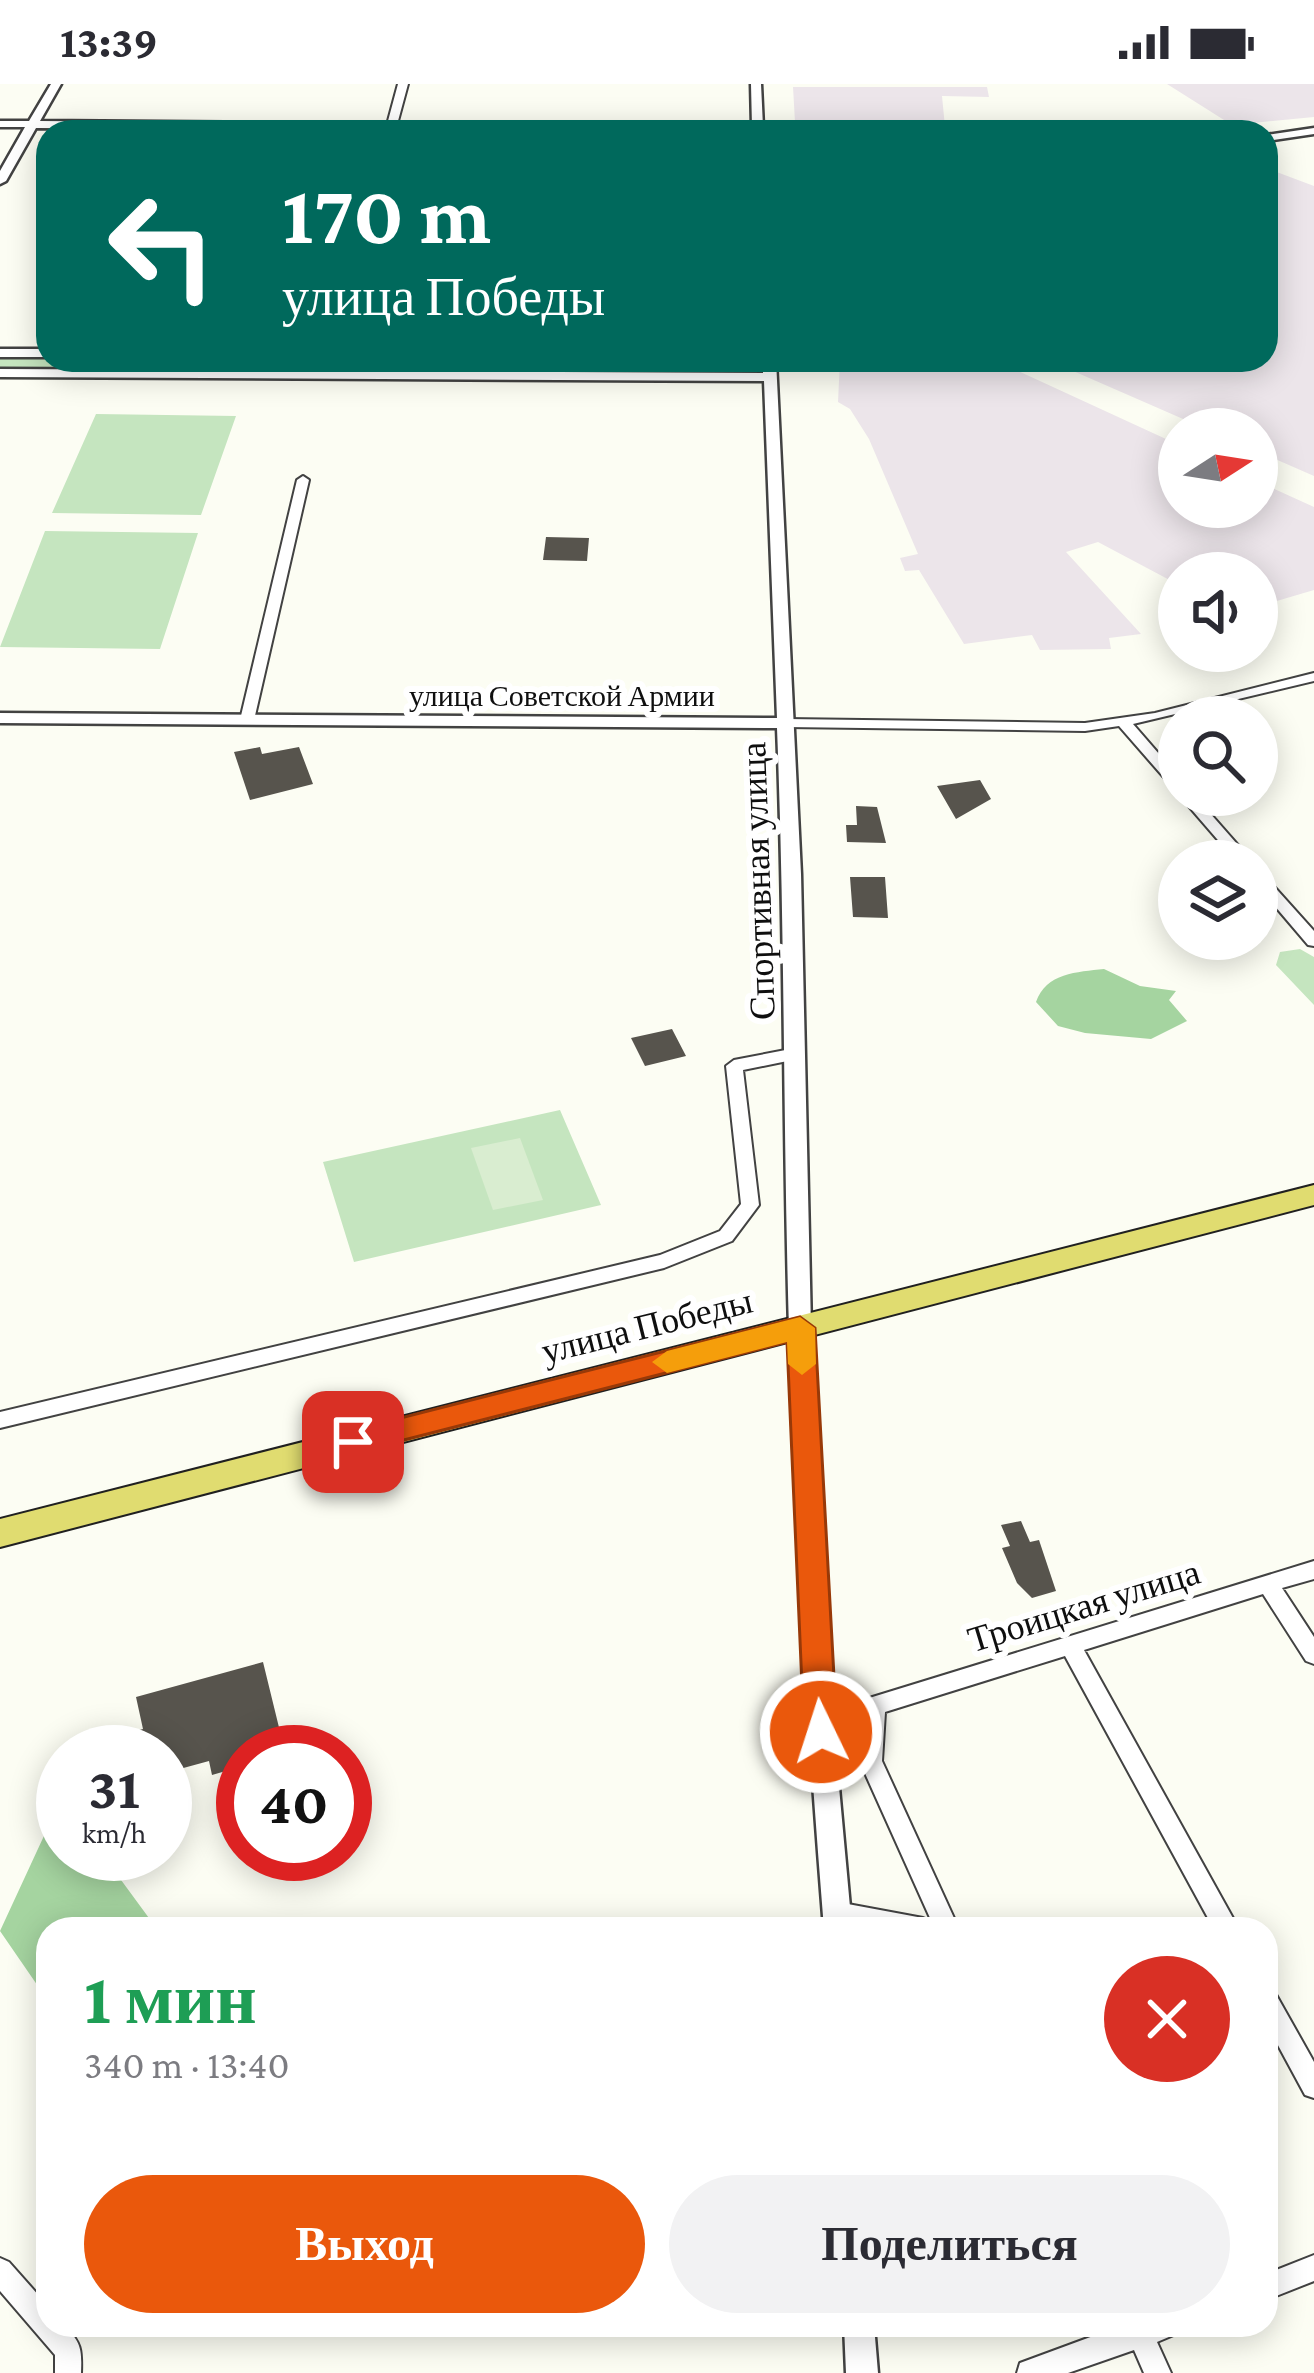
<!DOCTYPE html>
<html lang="ru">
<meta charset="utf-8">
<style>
body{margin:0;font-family:"Crimson Pro",serif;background:#f2f2f3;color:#2b2b33;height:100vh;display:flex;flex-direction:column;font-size:45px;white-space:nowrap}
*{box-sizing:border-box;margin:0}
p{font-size:39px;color:#7c7c81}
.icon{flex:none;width:66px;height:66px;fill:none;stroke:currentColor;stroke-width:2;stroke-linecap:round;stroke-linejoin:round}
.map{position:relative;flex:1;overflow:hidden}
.panel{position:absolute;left:36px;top:1833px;width:1242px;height:420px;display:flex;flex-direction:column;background:#fff;border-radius:36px;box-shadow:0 6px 30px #0003}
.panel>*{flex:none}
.guide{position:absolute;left:36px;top:36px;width:1242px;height:252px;border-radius:36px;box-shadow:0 6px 30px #0003;background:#00695c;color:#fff;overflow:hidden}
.needle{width:78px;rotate:78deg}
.tools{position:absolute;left:1158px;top:324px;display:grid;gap:24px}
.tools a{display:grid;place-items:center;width:120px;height:120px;border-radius:50%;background:#fff;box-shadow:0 6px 30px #0003;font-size:60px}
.speed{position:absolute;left:36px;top:1641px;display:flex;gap:24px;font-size:60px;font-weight:700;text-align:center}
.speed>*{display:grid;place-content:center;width:156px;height:156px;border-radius:50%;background:#fff;box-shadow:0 6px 30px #0003;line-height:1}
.speed small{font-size:30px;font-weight:400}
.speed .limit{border:18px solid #d22;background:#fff;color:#111}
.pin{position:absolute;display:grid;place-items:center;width:102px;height:102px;color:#fff;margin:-51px;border-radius:24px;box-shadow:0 6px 18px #0006}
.me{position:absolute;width:132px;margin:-66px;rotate:356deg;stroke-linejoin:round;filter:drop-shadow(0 0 9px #0008)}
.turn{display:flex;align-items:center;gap:42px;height:252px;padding:0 48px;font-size:54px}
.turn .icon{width:156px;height:156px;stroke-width:2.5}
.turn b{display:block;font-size:84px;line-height:102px}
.round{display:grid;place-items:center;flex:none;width:126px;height:126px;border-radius:63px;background:#f2f2f3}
.head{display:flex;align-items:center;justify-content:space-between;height:204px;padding:0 48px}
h1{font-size:72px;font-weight:700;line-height:90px;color:#1e9e55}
.button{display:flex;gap:24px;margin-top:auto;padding:24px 48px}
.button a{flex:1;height:138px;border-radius:72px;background:#ea580c;color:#fff;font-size:48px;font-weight:700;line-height:138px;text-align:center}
.button a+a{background:#f2f2f3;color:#2b2b33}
.status{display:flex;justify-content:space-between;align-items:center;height:84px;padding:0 60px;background:#fff;direction:ltr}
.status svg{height:33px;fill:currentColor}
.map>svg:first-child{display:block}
</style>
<div class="status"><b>13:39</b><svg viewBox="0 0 49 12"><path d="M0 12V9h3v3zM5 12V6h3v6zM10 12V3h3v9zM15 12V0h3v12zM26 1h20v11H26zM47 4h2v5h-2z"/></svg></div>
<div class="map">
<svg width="1314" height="2289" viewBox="0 0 1314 2289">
<rect width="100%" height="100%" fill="#fcfdf3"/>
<path fill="#ece5ea" d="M1167,0H1314V33L1232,41Z
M987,3L989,13L942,12L945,43L795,38L793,3Z
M1266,84L1314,102V392L1257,367V345H1206L1048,276H1266Z
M840,276H994L1179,361V423H1257V397L1314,423V506L1257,523V489H1179V501L1098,458L1066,468L1141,550L1109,554L1111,565L1040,566L1032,551L964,560L919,486L905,487L900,474L918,470L869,355L850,325L838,318Z"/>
<path fill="#c5e5bf" d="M0,274L281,276L278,287L0,285Z
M383,277L746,279L747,291L380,289Z
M96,330L236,332L201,431L52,429Z
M45,447L198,449L160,565L0,563Z
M1300,865L1314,873V921L1276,881L1280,868Z
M560,1026L601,1121L354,1178L323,1078Z"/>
<path fill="#a5d4a0" d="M1104,885L1140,902L1176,907L1169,916L1187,937L1151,955L1085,949L1058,942L1036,918C1046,889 1077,888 1104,885Z
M49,1741L63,1744V1770H102L157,1845H48L44,2031L42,1908L0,1847Z"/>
<path fill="#d9edd0" d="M520,1054L543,1116L493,1126L471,1064Z"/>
<path fill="#57544d" d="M546,453L589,454L587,477L543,476Z
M260,663L262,670L299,663L313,700L250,716L234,668Z
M980,696L991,715L956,735L937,702Z
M856,722L877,723L886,759L847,758L846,741H857Z
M850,793H885L888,834L853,833Z
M672,945L686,972L645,982L631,954Z
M1021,1437L1030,1458L1039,1456L1056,1507L1032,1514L1017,1499L1002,1464L1010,1462L1001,1441Z
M263,1578L285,1668H243V1682L212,1691L209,1677L165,1689V1668H126L122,1651L143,1645L136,1613Z"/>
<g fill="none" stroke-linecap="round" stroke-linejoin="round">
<defs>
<path id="minor" d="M398,0H408L395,48H385Z
M329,276H341L337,291L331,294L325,291Z
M303,392L309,396L254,636L247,640L240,636L297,396Z
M1314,589V597L1133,640L1179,693V706L1174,705L1119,642L1085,647L786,643L779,639L786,635L1085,639L1155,629Z
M1179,711H1194L1252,777H1236Z
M1257,787L1262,789L1314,847V862L1308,861L1257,801Z
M796,964L802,966L804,970L802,974L743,986L759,1121L732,1157L664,1184L0,1344V1328L660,1171L720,1147L741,1120L726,982L734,976Z
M1314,1477V1495L1282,1504L1314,1553V1580L1306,1577L1263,1510L1084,1566L1239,1845H1214L1065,1572L885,1628L882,1677L959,1845H935L864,1687L823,1689L815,1686L812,1679L815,1672L860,1668L863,1622L866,1615Z
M837,1818L923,1834L931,1837L935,1845C899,1845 863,1849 829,1837L825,1829L829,1821Z
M1266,1903L1274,1907L1314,1978V2014L1305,2011L1266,1939Z
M1314,2171V2197L1266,2216V2190Z
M0,2174L9,2178L48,2222V2241H65C81,2260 82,2264 81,2289H55V2271L0,2207Z
M1123,2241H1180L1176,2250L1157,2258L1171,2289H1144L1134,2266L1068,2289H1017L1020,2279Z"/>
<path id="tertiary" d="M51,0H61L40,37L752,43L751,0H761L763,43L1026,45L1032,48L36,44L6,97L0,100V87L25,43H0V37H29Z
M1314,44V50L1266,57V51Z
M0,265H48V273H0Z
M748,276H776L801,790L811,1244L831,1616L852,1845H824C808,1645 795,1445 789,1245C783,1045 785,844 777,644L0,639V629L777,634L764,297L0,293V285L763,289V280Z
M844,2241H874L878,2289H846Z"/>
<path id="trunk" d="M1314,1101V1121L0,1463V1435Z"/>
</defs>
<use href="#minor" stroke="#424242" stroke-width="4"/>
<use href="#tertiary" stroke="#424242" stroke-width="5"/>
<use href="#trunk" stroke="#202020" stroke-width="4"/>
<use href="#minor" fill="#fff" fill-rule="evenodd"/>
<use href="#tertiary" fill="#fff" fill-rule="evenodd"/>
<use href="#trunk" fill="#e0dc70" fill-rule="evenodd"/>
</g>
<path fill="#ea580c" stroke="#983908" stroke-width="3" d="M800,1233L815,1244L837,1648L833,1658L821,1662L809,1658L804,1648L787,1258L353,1369L338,1358L353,1346Z"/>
<path fill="#f59e0b" d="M800,1233L815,1244L816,1280L802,1291L788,1280L787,1258L667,1289L652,1278L667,1267Z"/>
<g text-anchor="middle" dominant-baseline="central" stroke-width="12" stroke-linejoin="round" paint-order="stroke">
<g font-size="30" fill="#0f0f0f" stroke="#fff">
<text x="562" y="611">улица Советской Армии</text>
</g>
<g font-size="36" fill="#0f0f0f" stroke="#fff">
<text transform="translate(758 797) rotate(-92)">Спортивная улица</text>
<text transform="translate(647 1242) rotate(-14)">улица Победы</text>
<text transform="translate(1084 1522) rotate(-17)">Троицкая улица</text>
</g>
</g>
</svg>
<div class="tools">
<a><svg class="needle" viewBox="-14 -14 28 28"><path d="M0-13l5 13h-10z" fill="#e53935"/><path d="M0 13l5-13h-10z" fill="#7c7c81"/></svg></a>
<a><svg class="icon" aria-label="sound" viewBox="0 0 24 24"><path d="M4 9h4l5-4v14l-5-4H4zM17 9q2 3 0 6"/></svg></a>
<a><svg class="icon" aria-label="search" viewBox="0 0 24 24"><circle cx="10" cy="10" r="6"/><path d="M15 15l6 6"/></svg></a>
<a><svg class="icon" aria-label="layers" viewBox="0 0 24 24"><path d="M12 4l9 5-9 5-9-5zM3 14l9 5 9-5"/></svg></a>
</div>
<div class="speed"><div>31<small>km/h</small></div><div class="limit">40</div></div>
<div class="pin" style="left:353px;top:1358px;background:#d93025"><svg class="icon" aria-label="arrive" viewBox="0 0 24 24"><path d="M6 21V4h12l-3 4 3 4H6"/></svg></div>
<svg class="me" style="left:821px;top:1648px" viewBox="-20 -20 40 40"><circle r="17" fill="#ea580c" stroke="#fff" stroke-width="3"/><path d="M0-11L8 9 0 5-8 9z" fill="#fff"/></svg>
<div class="guide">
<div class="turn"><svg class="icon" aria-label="left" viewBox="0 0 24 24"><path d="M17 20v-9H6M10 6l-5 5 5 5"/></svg><div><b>170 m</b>улица Победы</div></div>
</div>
<section class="panel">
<div class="head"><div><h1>1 мин</h1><p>340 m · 13:40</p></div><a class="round" style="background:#d93025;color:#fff"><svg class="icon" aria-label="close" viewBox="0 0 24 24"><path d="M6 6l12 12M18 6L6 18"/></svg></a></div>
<div class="button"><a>Выход</a><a>Поделиться</a></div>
</section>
</div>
